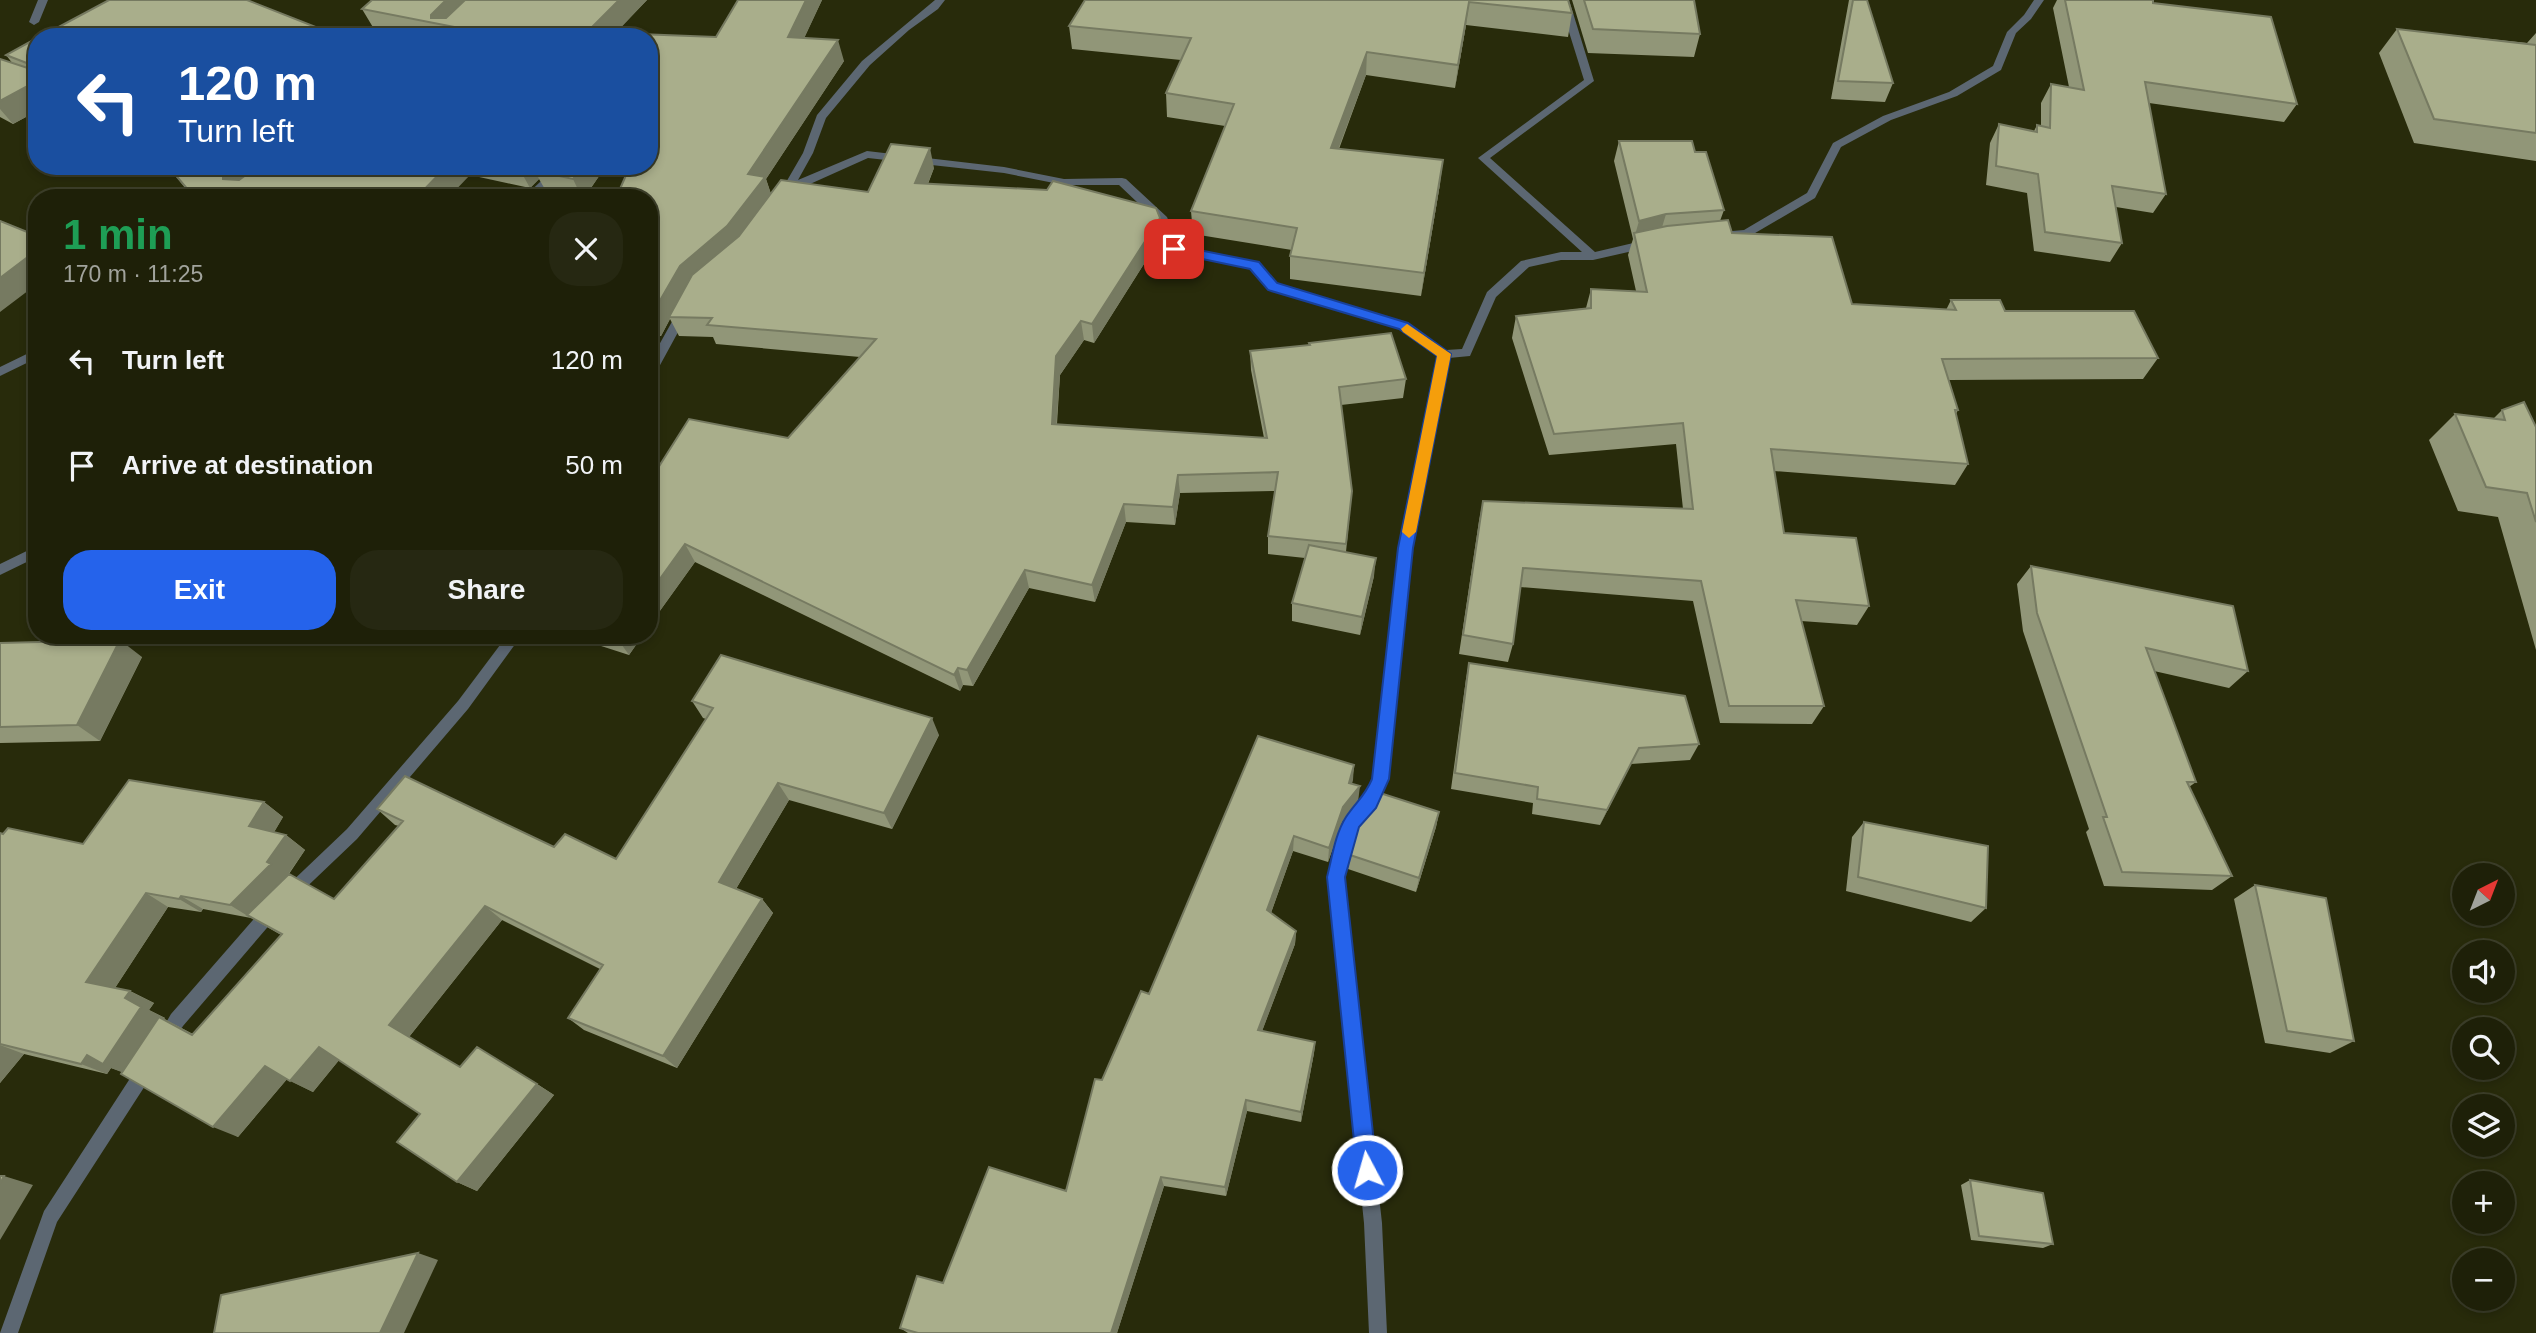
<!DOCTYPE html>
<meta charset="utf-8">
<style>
body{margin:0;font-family:Helvetica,sans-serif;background:#262812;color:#f1f3f6;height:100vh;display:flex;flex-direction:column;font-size:26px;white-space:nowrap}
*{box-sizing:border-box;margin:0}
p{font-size:23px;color:#a1a39c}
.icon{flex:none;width:38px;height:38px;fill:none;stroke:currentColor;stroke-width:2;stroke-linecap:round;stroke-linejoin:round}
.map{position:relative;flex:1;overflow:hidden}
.details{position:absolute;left:28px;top:189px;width:630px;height:455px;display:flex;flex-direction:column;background:#1e2008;border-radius:28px;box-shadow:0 4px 10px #0003,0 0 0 2px #3c3e29}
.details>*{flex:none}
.hud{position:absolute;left:28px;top:28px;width:630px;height:147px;border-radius:28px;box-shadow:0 4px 10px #0003,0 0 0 2px #3c3e29;background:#1a4fa0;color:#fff;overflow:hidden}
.needle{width:46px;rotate:42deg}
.buttons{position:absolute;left:2452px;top:863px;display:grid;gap:14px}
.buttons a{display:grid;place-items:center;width:63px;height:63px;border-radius:50%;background:#1e2008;box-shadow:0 4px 10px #0003,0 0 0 2px #3c3e29;font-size:35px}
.pin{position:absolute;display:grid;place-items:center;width:60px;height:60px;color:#fff;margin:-30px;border-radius:14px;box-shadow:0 4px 10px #0006}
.me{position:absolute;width:77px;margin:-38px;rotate:354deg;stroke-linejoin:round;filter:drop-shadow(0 0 5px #0008)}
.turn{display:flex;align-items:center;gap:24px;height:147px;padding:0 35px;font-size:32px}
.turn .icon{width:91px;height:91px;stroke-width:2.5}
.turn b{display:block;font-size:49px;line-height:60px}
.round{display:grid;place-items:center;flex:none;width:74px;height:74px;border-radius:28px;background:#262812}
.headline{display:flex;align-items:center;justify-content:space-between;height:119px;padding:0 35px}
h1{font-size:42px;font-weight:600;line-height:52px;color:#1e9e55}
.cta{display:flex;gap:14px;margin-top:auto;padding:14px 35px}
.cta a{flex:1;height:80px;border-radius:28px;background:#2563eb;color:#fff;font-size:28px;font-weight:600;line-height:80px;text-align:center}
.cta a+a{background:#262812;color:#f1f3f6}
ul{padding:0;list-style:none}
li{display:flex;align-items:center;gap:21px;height:105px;padding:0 35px}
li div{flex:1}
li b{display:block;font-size:26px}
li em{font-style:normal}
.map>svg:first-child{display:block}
</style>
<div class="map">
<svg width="2536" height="1333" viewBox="0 0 2536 1333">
<rect width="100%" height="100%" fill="#282b0b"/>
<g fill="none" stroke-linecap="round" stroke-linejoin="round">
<path fill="#5c6772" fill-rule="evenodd" d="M38,0H48L39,22L34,25L29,22Z
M935,0H945L938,9L909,30L870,65L826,118L813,153L798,180L867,151L1004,167L1064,179L1122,178L1126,179L1167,217L1179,246L1258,262L1276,284L1407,323L1446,350L1462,349L1487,292L1521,261L1561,252H1582L1478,158L1584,80L1559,0H1569L1594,81L1490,158L1595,252L1646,240L1652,244L1646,248L1593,260H1561L1529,267L1496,297L1470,356L1449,358L1413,548L1387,779L1375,808L1358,827L1350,847L1344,877L1382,1223L1387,1333H1369L1364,1223L1328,877L1334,847L1344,823L1364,799L1373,779L1399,548L1438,356L1399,329L1268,290L1250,268L1170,252L1158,222L1119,185H1064L1004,173L868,158L790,193H782L781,191L803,153L817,115L862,61Z
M2034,0H2044L2031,19L2016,33L2001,70L1957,96L1891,120L1841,147L1815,198L1750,236L1721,238V232L1744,230L1807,193L1833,143L1883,116L1949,92L1993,66L2007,32L2024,15Z
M557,166H569L535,198H523Z
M683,308L689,312L653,378L649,379V363L679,309Z
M37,349V358L0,376V367Z
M37,546V557L0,575V564Z
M504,635H518L516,643L468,709L357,839L294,899L289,901L284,899L281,894L284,889L347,829L458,701L503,641Z
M272,903L278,905L280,910L278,915L183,1026L170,1046L164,1048L158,1046L156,1040L171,1014L266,905Z
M146,1061L152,1063L154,1069L152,1075L57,1222L18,1333H0L44,1211L140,1063Z"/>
</g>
<path fill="#919678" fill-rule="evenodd" d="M372,0H647L615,33L716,37L738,0H822L804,38L844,61L766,179L771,194L868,192L934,168L928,184L1161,237L1094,343L1084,340L1060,375L1057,424L1264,438L1251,370L1250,351L1406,379L1403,398L1341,405L1352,491L1346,552L1374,576L1360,635L1292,621V603L1305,558L1268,554V536L1275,491L1180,493L1175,525L1126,522L1095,602L1029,588L973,686L963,685L960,691L695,562L649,626V478L651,479L788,438L860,357L716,344L713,337L679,336L670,319L661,336L649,335V198L653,117L649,115V37H411L374,29L362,9Z
M1085,0H1568L1572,13L1568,37L1466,25L1455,88L1366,75L1339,149L1440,184L1421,296L1290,279V256L1292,250L1193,234L1191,211L1225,126L1167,117L1166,93L1181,60L1072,49L1069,26Z
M1572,0H1694L1700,34L1694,57L1588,53Z
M1849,0H1867L1893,83L1885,102L1831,99Z
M2057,0H2153V3L2297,104L2284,122L2149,103L2166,194L2153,213L2116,207L2122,243L2110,262L2034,251L2027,193L1986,185L1990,143L1999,124L2034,131L2037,125L2041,126V103L2051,84L2069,87L2053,8Z
M2397,29L2527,43L2536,33V161L2414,143L2379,53Z
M37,38V111L13,124L0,117V59L13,64L6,55Z
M1619,141L1695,152L1724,210L1720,221L1732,233L1852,304L1946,310L1951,300L2005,311L2158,358L2143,379L1949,380L1958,410L1956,414L1968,464L1955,485L1774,471L1784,533L1869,606L1857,625L1801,621L1824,706L1812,724L1720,723L1693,601L1520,587L1513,644L1508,662L1459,654L1479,521L1483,501L1683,509L1676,444L1549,455L1512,338L1516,316L1586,308L1591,289L1636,291L1628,255L1633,239L1614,161Z
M167,166H606L584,198H575L546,191L539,179L530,188L470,175L193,197Z
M2502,410L2536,427V650L2498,517L2458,511L2429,440L2455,414L2493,419Z
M2031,566L2248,671L2229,688L2154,671L2196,782L2189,787L2232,876L2212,890L2104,886L2086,832L2089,829L2023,631L2017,584Z
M567,635H643L629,655Z
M0,643L142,657L100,741L0,743Z
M1469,663L1699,744L1690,760L1631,764L1600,825L1532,814L1533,803L1451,789L1466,679Z
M692,701L939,735L892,829L789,800L736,889L762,899L773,913L677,1068L584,1030L568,1018L600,969L502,920L409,1037L460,1067L537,1084L554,1095L477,1191L457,1182L420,1114L339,1060L313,1092L287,1079L238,1137L123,1072L111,1068L107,1074L24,1054L0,1083V833L83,844L264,802L283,817L274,832L286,835L305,850L289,874L334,899L399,826L395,825L377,809L554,847L616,859L706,719L703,718ZM168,907L201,912L203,909L251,918H252L281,935L193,1034L164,1019L165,1018L149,1010L154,1003L130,991L115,988Z
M1354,765L1352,784L1358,802L1342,822L1328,862L1293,851L1271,913L1296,931L1295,944L1262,1031L1315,1042L1314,1053L1301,1122L1247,1111L1226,1196L1164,1186L1117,1333H908L900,1328L943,1283L1066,1191L1102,1080L1149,994Z
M1439,812L1436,827L1416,892L1348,869L1350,855Z
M1864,822L1986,908L1971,922L1846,891L1852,837Z
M2255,885L2354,1041L2330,1053L2265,1043L2234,899Z
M1970,1180L2053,1244L2043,1248L1971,1240L1961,1185Z"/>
<path fill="#767a61" d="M446,0H478L451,27L431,18V15Z
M619,0H647L612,37L587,32Z
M806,0H822L795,58L788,37Z
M1469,2L1466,25L1455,88L1458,65Z
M838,40L844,61L766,179L772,197L669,317L670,319L661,336L651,316L680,266L748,174Z
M1367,52L1366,75L1330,171L1331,148Z
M37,81V111L13,124L0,109V101Z
M930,148L934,168L920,203L915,183Z
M1443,160L1440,184L1421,296L1424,273Z
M236,166H278L238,198L223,179V176Z
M447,166H465L470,175L448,198H416Z
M520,166H553L535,171L539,179L530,188L519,168Z
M582,166H606L584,198H582L573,179Z
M1666,214L1660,234L1635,235L1639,221Z
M1160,218L1161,237L1094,343L1092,324Z
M37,250V284L0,312V278Z
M1081,321L1084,340L1060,375L1055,443L1052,424L1056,356Z
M1178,475L1180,493L1175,525L1173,507Z
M1124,504L1126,522L1095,602L1092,585Z
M685,544L695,562L649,626V594Z
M1376,558L1374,576L1360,635L1362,617Z
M1025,570L1029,588L973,686L967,670Z
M619,635H643L629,655L617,638Z
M120,640L142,657L100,741L77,725Z
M958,668L963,685L960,691L954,675Z
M932,718L939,735L892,829L884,813Z
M1639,748L1631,764L1600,825L1607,810Z
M1354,765L1353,780L1347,798L1349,783Z
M778,783L789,800L731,897L719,882Z
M1360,786L1358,802L1342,822L1328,862L1329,848L1343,807Z
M264,802L283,817L269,841L249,826Z
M1439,812L1436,827L1416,892L1419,878Z
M286,835L305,850L287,876L291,878L251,918L230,905L267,862Z
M1294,836L1293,851L1267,924V910Z
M146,893L168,907L111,994L86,982Z
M181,896L203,909L201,912L179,899Z
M762,899L773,913L677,1068L663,1056Z
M485,906L502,920L409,1037L389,1025Z
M1296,931L1295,944L1258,1042V1030Z
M130,991L154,1003L149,1010L165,1018L164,1019L216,1047L129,1075L111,1068L107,1074L81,1064Z
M1315,1042L1314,1053L1301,1122V1112Z
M0,1045L24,1054L0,1083Z
M319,1047L340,1059L313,1092L290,1081Z
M265,1066L288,1078L238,1137L213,1127Z
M537,1084L554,1095L477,1191L457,1182Z
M1246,1100L1247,1111L1226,1196L1225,1187Z
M4,1176L33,1185L0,1240V1184Z
M1161,1177L1164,1186L1117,1333H1111Z
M418,1253L438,1260L404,1333H380Z"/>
<path fill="#a9ae8b" stroke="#767a61" stroke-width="2" d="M109,0H247L341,37H40Z
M372,0H446L431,15V18H446L465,0H619L587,32L716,37L738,0H806L788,37L838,40L748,174L765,177L727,226L680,266L651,316H649V198H616L630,166H649V124L658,105L649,99V37H488L490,34L362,9Z
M1085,0H1568L1572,13L1469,2L1458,65L1367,52L1331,148L1443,160L1424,273L1290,256L1297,228L1191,211L1234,104L1166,93L1191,38L1069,26Z
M1584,0H1694L1700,34L1593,29Z
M1853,0H1867L1893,83L1838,81Z
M2065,0H2153V3L2271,17L2297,104L2145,82L2166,194L2112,186L2122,243L2045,232L2038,174L1996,166L1999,124L2037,132V125L2050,128L2051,84L2084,90Z
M2397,29L2536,45V133L2434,119Z
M37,38V67L6,55Z
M0,59L37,71V81L0,101Z
M1619,141H1692L1695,152H1706L1724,210L1666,214L1639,221Z
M891,144L930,148L915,183L1047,190L1053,181L1156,208L1160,218L1092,324L1081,321L1056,356L1052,424L1267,438L1250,351L1310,345L1309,343L1391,333L1406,379L1339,387L1352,491L1346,544L1268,536L1278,472L1178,475L1173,507L1124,504L1092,585L1025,570L967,670L958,668L954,675L685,544L649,594V478L651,479L689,419L788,438L876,339L707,325L712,318L669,317L692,275L739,236L781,180L868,192Z
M168,166H236L223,176V179L239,180L258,166H447L416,198H193L194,197Z
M540,166H582L573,179L535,171Z
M1728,220L1732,233L1832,237L1852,304L1956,310L1951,300H2000L2005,311H2134L2158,358L1942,359L1958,410H1955L1968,464L1771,449L1784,533L1856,538L1869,606L1796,600L1824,706H1729L1701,581L1523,568L1513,644L1463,635L1483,501L1693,509L1683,423L1554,434L1516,316L1591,308V289L1647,292L1634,233L1667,226Z
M0,221L37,236V250L0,278Z
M2524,402L2536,427V522L2527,493L2486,487L2455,414L2505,420L2502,410Z
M1309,545L1376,558L1362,617L1292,603Z
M2031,566L2233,606L2248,671L2146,648L2196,782H2187L2232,876L2122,872L2103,817H2107L2037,613Z
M607,635H619L617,638Z
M120,640L77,725L0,727V643Z
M721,655L932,718L884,813L778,783L719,882L762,899L663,1056L568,1018L603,965L485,906L389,1025L460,1067L477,1047L537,1084L457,1182L397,1142L420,1114L319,1047L290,1081L265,1066L213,1127L121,1074L159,1017L192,1035L282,934L247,915L289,874L334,899L403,821L377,809L405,776L554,847L565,834L616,859L713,708L692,701Z
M1469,663L1685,696L1699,744L1639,748L1607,810L1537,799L1538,787L1455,773Z
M1258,736L1354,765L1349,783L1360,786L1343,807L1329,848L1294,836L1267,910L1296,931L1258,1030L1315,1042L1301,1112L1246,1100L1225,1187L1161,1177L1111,1333H918L900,1328L917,1276L943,1283L989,1167L1066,1191L1095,1079L1102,1080L1141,991L1149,994Z
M129,780L264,802L249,826L286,835L267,862L271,864L230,905L181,896L179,899L146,893L86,982L130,991L125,998L141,1007L103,1064L87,1055L81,1064L0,1044V833L3,834L8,828L83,844Z
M1380,793L1439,812L1419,878L1350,855L1362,813Z
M1864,822L1988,846L1986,908L1858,877Z
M2255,885L2326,898L2354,1041L2287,1031Z
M0,1176H4L0,1184Z
M1970,1180L2043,1193L2053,1244L1979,1236Z
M418,1253L380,1333H214L221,1295Z"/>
<path fill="#2563eb" stroke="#184099" stroke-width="2" d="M1174,245L1259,262L1277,283L1408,323L1451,354L1413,548L1389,779L1376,808L1359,827L1345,877L1377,1170L1374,1177L1367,1180L1360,1177L1357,1170L1327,877C1332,858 1335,834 1346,817C1356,802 1365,796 1372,779L1398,548L1437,356L1399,329L1268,290L1250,269L1169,252L1167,249Z"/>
<path fill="#f59e0b" d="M1407,324L1451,354L1416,532L1409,538L1402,532L1437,356L1403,332L1401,329Z"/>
</svg>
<div class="buttons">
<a><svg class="needle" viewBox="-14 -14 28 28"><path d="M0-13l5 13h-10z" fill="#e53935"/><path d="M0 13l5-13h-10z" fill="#a1a39c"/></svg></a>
<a><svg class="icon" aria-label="sound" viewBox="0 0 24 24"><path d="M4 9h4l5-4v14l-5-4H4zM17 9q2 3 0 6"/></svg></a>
<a><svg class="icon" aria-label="search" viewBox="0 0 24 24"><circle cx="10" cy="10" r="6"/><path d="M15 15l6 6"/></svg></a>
<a><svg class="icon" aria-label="layers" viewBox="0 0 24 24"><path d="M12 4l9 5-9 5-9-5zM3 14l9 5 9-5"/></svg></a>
<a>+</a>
<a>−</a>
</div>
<div class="pin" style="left:1174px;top:249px;background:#d93025"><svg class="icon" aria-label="arrive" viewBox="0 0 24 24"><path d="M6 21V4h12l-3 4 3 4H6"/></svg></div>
<svg class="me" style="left:1367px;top:1170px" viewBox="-20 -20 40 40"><circle r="17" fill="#2563eb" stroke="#fff" stroke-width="3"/><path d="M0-11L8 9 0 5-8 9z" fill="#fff"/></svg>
<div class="hud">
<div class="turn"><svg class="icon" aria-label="left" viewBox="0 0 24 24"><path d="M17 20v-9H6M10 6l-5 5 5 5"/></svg><div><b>120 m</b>Turn left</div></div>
</div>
<section class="details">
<div class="headline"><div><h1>1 min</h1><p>170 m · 11:25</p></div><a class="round"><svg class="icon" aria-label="close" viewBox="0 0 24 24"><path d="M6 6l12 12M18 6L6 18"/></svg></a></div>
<ul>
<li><svg class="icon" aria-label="left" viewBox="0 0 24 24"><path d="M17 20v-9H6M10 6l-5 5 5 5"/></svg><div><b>Turn left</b></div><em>120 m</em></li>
<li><svg class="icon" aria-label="arrive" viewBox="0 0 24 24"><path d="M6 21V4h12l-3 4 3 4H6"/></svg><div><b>Arrive at destination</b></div><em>50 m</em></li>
</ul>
<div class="cta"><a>Exit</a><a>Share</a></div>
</section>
</div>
